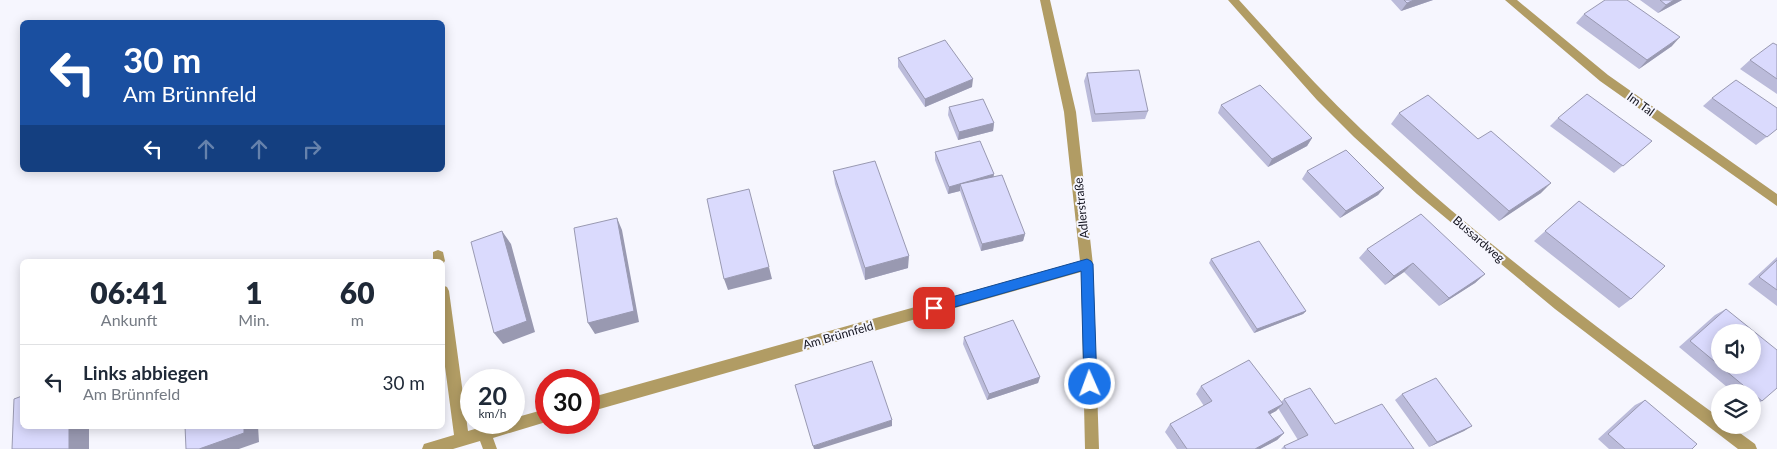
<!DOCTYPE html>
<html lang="de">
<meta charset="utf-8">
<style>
body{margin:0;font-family:Lato,sans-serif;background:#f2f2f3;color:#1f2937;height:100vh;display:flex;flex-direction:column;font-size:19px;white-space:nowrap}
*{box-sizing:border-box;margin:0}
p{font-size:16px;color:#747a83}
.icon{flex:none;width:28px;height:28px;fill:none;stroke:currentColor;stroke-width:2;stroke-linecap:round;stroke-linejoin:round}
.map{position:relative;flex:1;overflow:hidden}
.sheet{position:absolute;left:20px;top:259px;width:425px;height:170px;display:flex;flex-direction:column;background:#fff;border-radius:8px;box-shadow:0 2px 12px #0003}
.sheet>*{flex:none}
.top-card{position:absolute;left:20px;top:20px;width:425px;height:152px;border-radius:8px;box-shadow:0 2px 12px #0003;background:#1a4fa0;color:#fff;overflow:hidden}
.fabs{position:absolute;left:1711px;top:324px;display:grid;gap:10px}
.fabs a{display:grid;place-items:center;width:50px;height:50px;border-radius:50%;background:#fff;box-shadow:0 2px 12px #0003;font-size:25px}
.speed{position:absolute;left:460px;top:369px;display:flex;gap:10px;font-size:25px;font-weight:700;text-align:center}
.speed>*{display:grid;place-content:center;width:65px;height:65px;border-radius:50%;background:#fff;box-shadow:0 2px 12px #0003;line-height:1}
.speed small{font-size:12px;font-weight:400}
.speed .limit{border:8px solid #d22;background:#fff;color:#111}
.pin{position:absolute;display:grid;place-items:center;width:42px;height:42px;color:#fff;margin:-21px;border-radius:10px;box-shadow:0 2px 8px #0006}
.me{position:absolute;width:55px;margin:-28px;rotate:358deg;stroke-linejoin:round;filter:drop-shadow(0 0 4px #0008)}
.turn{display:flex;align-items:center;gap:18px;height:105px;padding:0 20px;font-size:22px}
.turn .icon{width:65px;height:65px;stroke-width:2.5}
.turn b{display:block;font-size:35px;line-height:42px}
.lanes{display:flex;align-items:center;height:48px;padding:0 20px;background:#0003;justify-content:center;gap:25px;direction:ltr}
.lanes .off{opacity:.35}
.eta{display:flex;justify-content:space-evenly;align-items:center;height:85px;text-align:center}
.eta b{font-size:30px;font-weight:800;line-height:35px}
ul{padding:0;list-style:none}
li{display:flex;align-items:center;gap:15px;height:75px;padding:0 20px;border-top:1px solid #e0e1e3}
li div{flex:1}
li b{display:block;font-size:19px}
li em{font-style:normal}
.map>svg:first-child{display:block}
</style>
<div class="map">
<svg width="1777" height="449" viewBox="0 0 1777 449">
<rect width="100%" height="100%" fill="#f6f6fe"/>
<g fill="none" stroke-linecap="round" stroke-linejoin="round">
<path fill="#b19c64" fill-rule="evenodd" d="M1040,0H1050L1076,112L1093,265L1099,449H1085L1081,272L589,412V398L1080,261L1064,112Z
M1228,0H1239C1279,44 1318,88 1361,129C1472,235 1597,328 1720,418V425H1729L1755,444L1757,449H1738L1555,309L1417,194L1354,137L1317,100Z
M1505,0H1517L1608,75L1777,194V206L1600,81Z
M438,250L443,252L445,261L442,265V261H433V252Z
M442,285L447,287L449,291L468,431L499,422H514V418L546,409V422L493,438L497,449H483L480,441L453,449H422L424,444L454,435L442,344Z"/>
</g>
<path fill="#bbbbda" d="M1391,0H1433L1401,11Z
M1640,0H1682L1658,13Z
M1584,14L1672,46L1639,69L1576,23Z
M1777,45V94L1740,69L1750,60Z
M898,58L972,87L925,107L898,67Z
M1087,73L1148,111L1145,119L1092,122L1084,81Z
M1712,98L1777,129L1756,145L1703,106Z
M1221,105L1312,138L1307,146L1268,167L1218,113Z
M949,107L994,123L993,131L958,140L948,115Z
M1399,113L1541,193L1499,221L1391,124Z
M1558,118L1652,141L1614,173L1550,126Z
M935,152L994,177L1025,234L1023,241L981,251L960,191L948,194L935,160Z
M833,171L908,268L865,280L835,184Z
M1307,171L1384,188L1378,195L1340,218L1302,179Z
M1579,201L1631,299L1619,308L1534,241Z
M1367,249L1485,274L1475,283L1439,306L1404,272L1385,285L1359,258Z
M1777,257V306L1748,284Z
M1211,259L1306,311L1303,314L1254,333L1209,263Z
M1726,309L1762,401L1752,406V392H1733L1679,347L1715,315Z
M964,337L1040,377L1038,383L987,400L963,344Z
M1201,386L1281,402L1284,399L1335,424L1414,449H1281L1284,446L1298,440L1278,408L1276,411L1270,414L1284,433L1277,440L1260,449H1177L1165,432L1170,424L1204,406L1196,394Z
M1402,394L1472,426L1464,431L1429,447L1395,400Z
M1645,400L1692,449H1609L1598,439L1635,405Z"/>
<path fill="#9999b1" d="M1414,0H1433L1401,11L1407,3Z
M1674,0H1682L1658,13L1666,5Z
M1680,37L1672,46L1639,69L1647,60Z
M973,79L972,87L925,107V99Z
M994,123L993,131L958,140L959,132Z
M1312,138L1307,146L1268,167L1272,159Z
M994,174L993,182L960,184V191L948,194L949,187Z
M1551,183L1541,193L1499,221L1509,211Z
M1384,188L1378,195L1340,218L1346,211Z
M617,218L622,230L639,322L595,334L588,323Z
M502,231L511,244L535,332L503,344L494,333Z
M1025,234L1023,241L981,251L982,244Z
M909,256L908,268L865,280V268Z
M1413,263L1404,272L1385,285L1394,276Z
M769,267L772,279L728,290L724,279Z
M1485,274L1475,283L1439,306L1449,298Z
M1306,311L1303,314L1254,333L1257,329Z
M1040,377L1038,383L987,400L989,394Z
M1283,404L1276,411L1261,419L1268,412Z
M892,420V426L819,449H814L813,446Z
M69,426H89V449H69Z
M244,426H258L259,442L239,449H199Z
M1472,426L1464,431L1429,447L1437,442Z
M1284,433L1277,440L1260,449H1255Z"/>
<path fill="#dadafd" stroke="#9999b1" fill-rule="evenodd" d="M1404,0H1414L1407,3Z
M1605,0H1627L1680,37L1647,60L1584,14Z
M1660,0H1674L1666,5Z
M945,40L973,79L925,99L898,58Z
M1773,43L1777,45V79L1750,60Z
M1139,70L1148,111L1095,114L1087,73Z
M1736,80L1777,108V129L1767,137L1712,98Z
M1260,85L1312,138L1272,159L1221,105Z
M1587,94L1652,141L1623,166L1558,118Z
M1428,95L1478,139L1491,131L1551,183L1509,211L1399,113Z
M983,99L994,123L959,132L949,107Z
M980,141L994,174L949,187L935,152Z
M1346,150L1384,188L1346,211L1307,171Z
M875,161L909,256L865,268L833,171Z
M1002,175L1025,234L982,244L960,184Z
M749,189L769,267L724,279L707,199Z
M1579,201L1665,266L1631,299L1545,231Z
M1421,214L1485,274L1449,298L1413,263L1394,276L1367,249Z
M617,218L634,311L588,323L574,228Z
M502,231L527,321L494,333L471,242Z
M1259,241L1306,311L1257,329L1211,259Z
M1777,260V290L1759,277Z
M1726,309L1777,350V388L1762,401L1690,341ZM1720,332H1752V365H1720Z
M1013,320L1040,377L989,394L964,337Z
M1249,360L1283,404L1268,412L1284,433L1255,449H1187L1170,424L1212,401L1201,386Z
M872,361L892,420L813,446L795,385Z
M1436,378L1472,426L1437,442L1402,394Z
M1310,388L1335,424L1382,404L1414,449H1286L1284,446L1308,435L1284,399Z
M22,396V426H69V449H12L14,399Z
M1645,400L1697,444L1692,449H1625L1608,434Z
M185,426H244V433L199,449H186Z"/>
<path fill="#1a73e8" stroke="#114b97" d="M1087,259L1091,261L1093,264L1097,384L1095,388L1090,390L1086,388L1084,384L1081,271L934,313L930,311L928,308L930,304L934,302Z"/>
<g text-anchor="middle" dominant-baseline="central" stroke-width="4" stroke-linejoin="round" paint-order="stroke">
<g font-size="12" fill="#13131f" stroke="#f6f6fe">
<text transform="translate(1641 104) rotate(36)">Im Tal</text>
<text transform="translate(1081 208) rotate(-96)">Adlerstraße</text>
<text transform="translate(1479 239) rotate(41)">Bussardweg</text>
<text transform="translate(838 335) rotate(-16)">Am Brünnfeld</text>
</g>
</g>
</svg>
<div class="fabs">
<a><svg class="icon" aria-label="sound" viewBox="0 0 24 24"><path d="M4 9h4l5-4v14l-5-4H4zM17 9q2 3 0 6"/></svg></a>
<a><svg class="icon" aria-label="layers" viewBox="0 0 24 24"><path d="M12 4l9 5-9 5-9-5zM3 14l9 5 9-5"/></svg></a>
</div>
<div class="speed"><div>20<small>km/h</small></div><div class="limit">30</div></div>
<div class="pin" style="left:934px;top:308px;background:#d93025"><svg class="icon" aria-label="arrive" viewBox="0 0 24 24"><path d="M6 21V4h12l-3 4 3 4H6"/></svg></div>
<svg class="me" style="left:1090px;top:384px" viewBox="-20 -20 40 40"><circle r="17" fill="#1a73e8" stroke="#fff" stroke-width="3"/><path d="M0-11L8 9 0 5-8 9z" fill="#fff"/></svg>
<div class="top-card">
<div class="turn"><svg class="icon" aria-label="left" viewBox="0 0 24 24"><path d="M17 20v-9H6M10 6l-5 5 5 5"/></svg><div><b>30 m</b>Am Brünnfeld</div></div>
<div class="lanes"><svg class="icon" aria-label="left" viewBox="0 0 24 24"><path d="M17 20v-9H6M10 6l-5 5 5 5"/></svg><svg class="icon off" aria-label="ahead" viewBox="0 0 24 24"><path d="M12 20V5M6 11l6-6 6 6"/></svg><svg class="icon off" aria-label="ahead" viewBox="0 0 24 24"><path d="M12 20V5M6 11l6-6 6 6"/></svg><svg class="icon off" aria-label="right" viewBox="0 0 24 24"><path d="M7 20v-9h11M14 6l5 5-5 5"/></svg></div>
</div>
<section class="sheet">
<div class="eta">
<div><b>06:41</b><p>Ankunft</p></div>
<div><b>1</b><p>Min.</p></div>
<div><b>60</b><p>m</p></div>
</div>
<ul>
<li><svg class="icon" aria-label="left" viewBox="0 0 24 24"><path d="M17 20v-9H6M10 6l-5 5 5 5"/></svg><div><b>Links abbiegen</b><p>Am Brünnfeld</p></div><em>30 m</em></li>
</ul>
</section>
</div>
